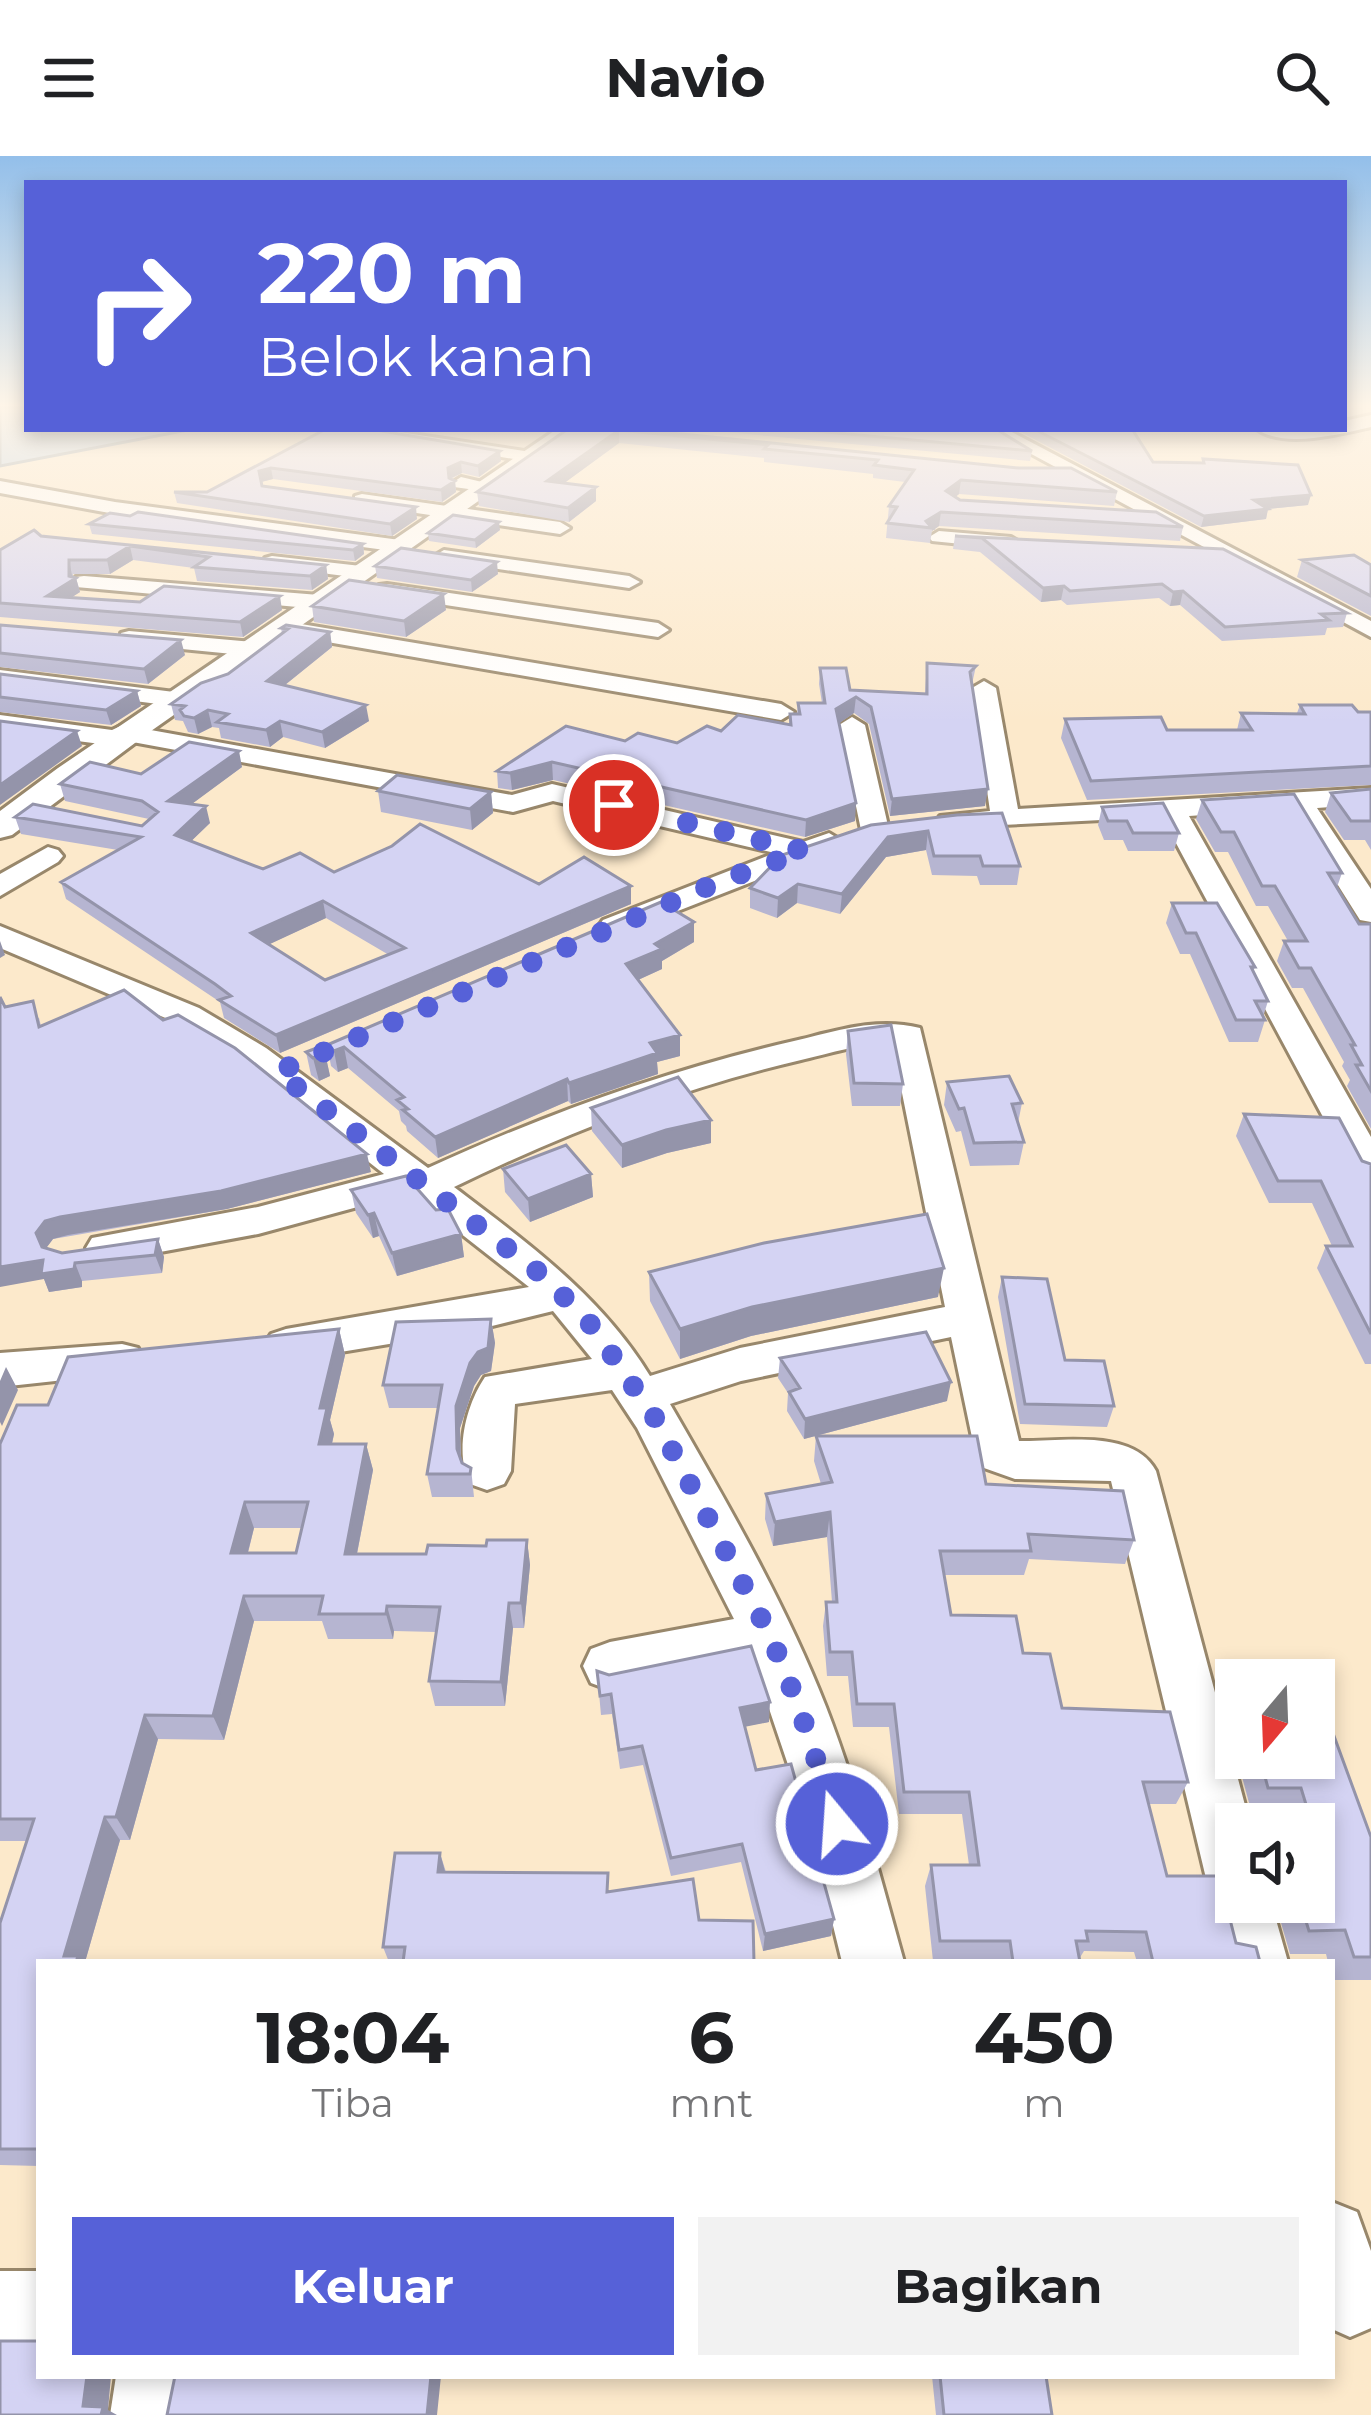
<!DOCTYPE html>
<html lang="id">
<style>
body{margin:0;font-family:Montserrat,sans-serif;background:#f2f2f2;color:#202124;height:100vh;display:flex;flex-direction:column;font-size:45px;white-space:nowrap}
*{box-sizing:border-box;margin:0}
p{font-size:39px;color:#757577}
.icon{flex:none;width:66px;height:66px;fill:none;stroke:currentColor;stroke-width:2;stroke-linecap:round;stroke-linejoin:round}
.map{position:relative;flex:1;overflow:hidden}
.details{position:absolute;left:36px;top:1803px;width:1299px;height:420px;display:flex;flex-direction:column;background:#fff;border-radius:0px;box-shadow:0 6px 18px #0003}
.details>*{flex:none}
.hud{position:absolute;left:24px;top:24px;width:1323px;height:252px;border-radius:0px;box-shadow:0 6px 18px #0003;background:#5661d8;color:#fff;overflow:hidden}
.needle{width:78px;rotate:199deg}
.buttons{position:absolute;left:1215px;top:1503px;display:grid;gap:24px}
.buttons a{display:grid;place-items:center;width:120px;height:120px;border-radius:0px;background:#fff;box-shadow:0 6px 18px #0003;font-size:60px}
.pin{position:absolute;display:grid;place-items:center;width:102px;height:102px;color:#fff;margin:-51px;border:6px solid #fff;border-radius:50%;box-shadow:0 3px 12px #0007}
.me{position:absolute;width:132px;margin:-66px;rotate:342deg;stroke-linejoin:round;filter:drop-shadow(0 0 9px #0008)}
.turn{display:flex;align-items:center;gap:42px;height:252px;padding:0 36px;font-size:54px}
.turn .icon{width:156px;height:156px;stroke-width:2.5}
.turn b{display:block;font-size:84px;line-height:102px}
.eta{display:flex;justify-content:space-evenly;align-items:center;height:204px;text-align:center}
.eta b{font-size:72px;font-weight:700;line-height:84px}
.primary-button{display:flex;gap:24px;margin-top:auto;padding:24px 36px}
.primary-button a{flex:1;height:138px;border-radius:0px;background:#5661d8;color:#fff;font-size:48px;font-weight:700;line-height:138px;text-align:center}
.primary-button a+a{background:#f2f2f2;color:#202124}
header{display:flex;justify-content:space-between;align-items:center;height:156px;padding:0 36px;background:#fff;font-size:54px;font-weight:700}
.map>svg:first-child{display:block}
</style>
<header><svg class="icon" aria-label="menu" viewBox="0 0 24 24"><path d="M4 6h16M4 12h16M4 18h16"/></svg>Navio<svg class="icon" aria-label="search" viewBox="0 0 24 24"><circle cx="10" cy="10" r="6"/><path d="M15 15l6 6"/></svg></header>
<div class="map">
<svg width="1371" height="2259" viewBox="0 0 1371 2259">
<rect width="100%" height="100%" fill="#fce9cb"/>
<path fill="#b3d0ee" stroke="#8497a9" stroke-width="3" d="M0,251H27V273H193L0,310Z"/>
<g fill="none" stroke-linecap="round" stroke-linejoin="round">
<defs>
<path id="minor" d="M337,273H379L531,296L540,301L531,306Z
M985,273H1006L1371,465V481Z
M461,321L499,330L490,336L454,331L452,327Z
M0,325L115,346L400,384L410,390L400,396L115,358L0,337Z
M362,338L560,366L570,372L560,378L355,348V340Z
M939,375L1011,381L1021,387L1011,393L932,385L929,381Z
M444,394L629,420L640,426L629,432L437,404L434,400Z
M272,400L361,410L372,416L361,422L265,410V402Z
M84,420L319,439L330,446L319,453L76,431V421Z
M387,428L658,467L669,474L658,481L379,439V429Z
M283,465L781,548L794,556L781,564L275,477L272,472Z
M129,475L253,486L265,493L253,500L121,487V477Z
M0,514L174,536L186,543L174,550L0,528Z
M984,525L996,532L1018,653L1371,632V648L1317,652L1371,733V766L1360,764L1290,653L1189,660L1371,981V1028L1357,1024L1352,1015L1162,661L940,672L936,666L940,660L990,655L972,532Z
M0,559L112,574L123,569L512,639L552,628L803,686L829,677L844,686L839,692L614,780L598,771L603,764L775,697L553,645L513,656L127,585L116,590L0,575Z
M852,561L865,569L889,674L875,683L861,674L839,569Z
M48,691L58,694L63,700L58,706L0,740V718Z
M0,770L199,852L266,892L428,1012C546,958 667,914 794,885C836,875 877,861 920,872L1019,1285C1061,1286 1133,1272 1156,1315L1250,1668H1236V1746H1271L1288,1806H1226L1111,1325L1015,1323L984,1312L974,1291L951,1181L741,1225L670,1248C726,1345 785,1446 826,1551C858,1634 880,1720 904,1806H842L808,1668L753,1505L610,1534L591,1527L583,1510L591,1493L610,1486L734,1463L637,1272L612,1234L515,1248L511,1315L504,1328L487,1334L470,1328C454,1296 466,1249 485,1221L592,1203L553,1155L480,1173L286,1205L271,1200L264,1189L271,1178L286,1173L529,1131L409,1037L258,1078L106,1106L92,1102L86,1092L92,1082L258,1051L384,1018L242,906L175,866L0,792ZM892,887L945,1151L740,1192L650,1220C601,1140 529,1088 454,1031C565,977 681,932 801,904C831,897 862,887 892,887Z
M122,1188L138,1192L144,1204L138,1216L0,1231V1197Z
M1332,2046L1357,2056L1371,2095V2172L1350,2181L1332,2173Z
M0,2115H39V2187H0Z
M116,2220H190L186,2259H110Z"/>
<path id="major" d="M1371,259V271C1340,278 1284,293 1257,273H1344V265Z
M557,273H581L151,575L12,679L0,682V655L58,612Z"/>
</defs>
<use href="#minor" stroke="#98876b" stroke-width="6"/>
<use href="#major" stroke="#98876b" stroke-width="6"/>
<use href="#minor" fill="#fff" fill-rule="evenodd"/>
<use href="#major" fill="#fff" fill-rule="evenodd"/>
</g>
<path fill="#b6b5d1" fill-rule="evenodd" d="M326,273L501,305L479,321L462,317L451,323L455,325L456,336L442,346L273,323L261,326L262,330L417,363L392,380L177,347L174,336H207Z
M568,273H632L1019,312L1117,336L1114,350L959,338L955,341L960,344L1183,371L1180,385L939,370L932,375L930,387L886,382L889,350L905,326L873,322V318L764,306V302L619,287L564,327L596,345L569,366L479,350L477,336Z
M695,273H996L1032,295L1030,305Z
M1015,273H1132L1153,306L1202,307L1203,303L1308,349L1268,353L1266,363L1201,371Z
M89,368L363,388L364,398L355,405L92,378Z
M500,374L476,392L429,385L428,377Z
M41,380L326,409L328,423L312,434L197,425L194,412L133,404L110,418H73V421L76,422L80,436L72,441L282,454L243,481L0,461V394Z
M955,380L1223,393L1347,457L1343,471L1327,472L1325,479L1222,485L1180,449L1170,450L1159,442L1067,449L1061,444L1041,446L980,396L953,393Z
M1302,404L1371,409V460L1297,421Z
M375,410L498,418L472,436L377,422Z
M312,450L446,454L406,481L314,466Z
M0,469L185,499L148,528L0,511Z
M281,472L330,476L332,491L285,529L369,565L325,592L283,581L270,591L221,582L219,572L212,571L198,578L188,576L183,565L175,564L171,548L228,518L282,478Z
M927,507L976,510L972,528L985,650L890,660L869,568L854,557L839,567L855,665L805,681L553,624L512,634L498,632L497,615L625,585L677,587L721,575L789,569L790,558H797L798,547H822L819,528L820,512L850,534L925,538Z
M0,518L137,535L141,550L111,569L0,556Z
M1300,549L1371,556V629L1087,644L1061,582L1065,563L1167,574H1237L1241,557H1297Z
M242,611L191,648L210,667L191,685L263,713L539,728L631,748L280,897L224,862L220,846L66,743L61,726L118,694L21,678L15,661L142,670L149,663L65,645L60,628L141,618ZM326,762L389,799L325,824L269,788Z
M1371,633V694L1365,684H1344L1325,656L1331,637Z
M378,635L491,636L493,657L472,674L381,656Z
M1202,644L1342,717L1337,731L1359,768H1371V973L1347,930L1350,924L1342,910L1344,906L1303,832H1292L1277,805L1284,785H1288L1268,750H1256L1228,696H1215L1196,663Z
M1102,651L1179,677L1174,695H1128L1123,684H1104L1098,669Z
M957,659L1020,710L1017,729H980L977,720L932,719L926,694L886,701L840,758L797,747L777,762L750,752V732Z
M1172,747L1255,811L1253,816L1268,845L1263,861L1265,864L1258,886H1229L1190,798H1180L1166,767Z
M694,766V786L662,805V813L638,824L680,879V900L657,906L658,918L571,948L568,945L438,1002L407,975L406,970L401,965L399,955L348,912L338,916L331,910L327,889Z
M5,851L39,862L41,870L371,1016L227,1053L53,1083L46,1092L62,1097L158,1083L164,1101L162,1117L82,1125V1131L49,1136L44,1123Z
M848,875L903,928L900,950H852L846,898Z
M306,896L325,897L330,920L319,925L311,919Z
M947,926L1022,947L1018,967L1024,986L1019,1009L970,1010L961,975L956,976L944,949Z
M591,952L711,964V987L667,997L622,1012L592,975Z
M1244,958L1371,1008V1208H1365L1317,1112L1326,1090H1332L1312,1047H1269L1236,980Z
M503,1013L591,1018L593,1041L530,1066L505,1036Z
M351,1034L436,1054L461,1078L464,1101L397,1120L379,1080L373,1082L356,1057Z
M649,1116L938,1141L751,1180L680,1203L650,1145Z
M1002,1121L1065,1204L1114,1250L1107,1271L1020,1268L998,1141Z
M491,1163L495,1187L491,1215L481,1219L474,1230L460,1272L461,1304L462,1307L471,1312L474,1341H432L427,1318L438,1252H389L383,1229Z
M339,1173L345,1199L330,1264L334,1278L332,1288H366L373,1314L357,1398H426L527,1384L530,1409L524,1472H513L505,1550H435L429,1525L436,1476L394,1475L393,1483H328L322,1465H254L224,1584L158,1583L130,1684H120L85,1806H39V2010L0,2009V1767L27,1685H0V1288L48,1249ZM254,1372H302L296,1397H248Z
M780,1202L947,1245L804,1283L787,1255L788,1237L778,1222Z
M816,1280L986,1328L1134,1384L1125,1408L1029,1403L1024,1419H944L951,1459L1023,1497L1062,1552L1188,1626L1176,1648H1149L1167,1720L1236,1787L1260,1806H1137L1134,1796L1084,1795L1079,1803L1080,1806L933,1805L925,1730L931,1709H969L962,1658H899L889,1571H853L848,1520H827L823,1470L826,1446H832L827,1381L773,1390L765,1363L766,1338L821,1328L814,1305Z
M597,1515L769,1566L745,1570L756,1614L834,1763L831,1780L763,1795L741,1706L671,1720L643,1609L620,1613L612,1558L601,1559Z
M1236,1551V1598L1228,1566Z
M1237,1602H1314L1371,1681V1824H1334L1332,1806H1328L1326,1798H1290L1275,1746H1314V1668H1287L1284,1658H1252Z
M440,1697L446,1716L609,1735L699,1764L754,1806H389L383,1791Z
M932,2220H1046L1052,2259H936Z"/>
<path fill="#9494aa" d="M619,274V287L548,339L547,325Z
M500,295L501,305L479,321L478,310Z
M461,306L462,317L449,323L448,312Z
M271,312L273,323L261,326L259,315Z
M961,324L959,338L945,350L946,335Z
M455,325L456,336L442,346L441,334Z
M596,331V345L569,366L568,352Z
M1311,339L1308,349L1268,353L1266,363L1201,371L1204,360L1254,344Z
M416,351L417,363L392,380L390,368Z
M941,356L939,370L932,375V372L926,365Z
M499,366L500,374L476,392L475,384Z
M363,388L364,398L355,405L353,394Z
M130,390L133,404L110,418L107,404Z
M69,404L73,424L76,422L80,436L55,452L47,440L69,420Z
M497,406L498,418L472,436L471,424Z
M326,409L328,423L312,434L310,420Z
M1064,430L1061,444L1041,446L1043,432Z
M1183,435L1180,449L1170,450L1173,436Z
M444,438L446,454L406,481L404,465Z
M280,440L282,454L243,481L240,466Z
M330,476L332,491L270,541L267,525Z
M181,484L185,499L148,528L144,513Z
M137,535L141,550L111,569L106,554Z
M856,541L854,557L835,570L836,553Z
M366,549L369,565L325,592L322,576Z
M208,554L212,571L198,578L194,562Z
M280,565L283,581L270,591L266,574Z
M77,575L82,590L0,649V629Z
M239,595L242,611L173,662L168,645Z
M552,606L553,624L512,634L510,617Z
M988,633L985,650L890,660L892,643Z
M491,636L493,657L472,674L470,653Z
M856,647L855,665L805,681L806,664Z
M206,650L210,667L180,696L175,679Z
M928,675L926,694L886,701L840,758L842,738L888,681Z
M798,728L797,747L777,762L778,742Z
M631,730V748L280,897L276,879Z
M323,745L326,762L255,795L251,777Z
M694,766V786L662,805V813L627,829L626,808L655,788Z
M0,785L5,799L0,802Z
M680,879V900L657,906L658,918L571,948L569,927L650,887Z
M344,891L348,912L338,916L334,895Z
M325,897L330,920L319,925L313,902Z
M567,923L568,945L438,1002L435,981Z
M711,964V987L667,997L622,1012V989L666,974Z
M367,998L371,1016L227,1053L68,1079L53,1083L44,1095L36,1077L45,1065Z
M591,1018L593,1041L530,1066L528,1043Z
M374,1057L379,1080L373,1082L368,1059Z
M461,1078L464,1101L397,1120L392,1097Z
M158,1083L164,1101L162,1117L155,1099Z
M43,1104L75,1107L82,1125V1131L49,1136L44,1123L0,1131V1111Z
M944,1112L938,1141L751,1180L680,1203V1173L752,1151Z
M491,1163L495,1187L491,1215L481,1219L474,1230L460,1272L461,1316L457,1293L456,1250L470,1207Z
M339,1173L345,1199L330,1264L334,1278L326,1314L319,1288L320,1252Z
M6,1211L18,1234L2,1270L0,1266V1225Z
M951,1226L947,1245L804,1283L805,1263Z
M366,1288L373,1314L352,1423L345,1398Z
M245,1346L254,1372L241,1423L231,1397Z
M830,1356L827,1381L773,1390L775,1366Z
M527,1384L530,1409L524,1472L521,1447Z
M244,1440L254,1465L224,1584L213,1560Z
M509,1447L513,1472L505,1550L501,1526Z
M387,1450L394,1475L393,1483L386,1458Z
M770,1546L769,1566L739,1572L740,1552Z
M145,1559L158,1583L130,1684L116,1661Z
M105,1661L120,1684L85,1806H69L64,1800Z
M440,1697L446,1719L438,1716Z
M834,1763L831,1780L763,1795L765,1778Z
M87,2220H111L108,2254L117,2259H101L83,2250Z
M431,2220H441L437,2259H427Z"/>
<path fill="#d4d3f3" stroke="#9494aa" stroke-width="3" fill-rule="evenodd" d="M326,273H370L500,295L478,310L461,306L448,312L449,322L455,325L441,334L271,312L259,315L262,330L416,351L390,368L174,336H207Z
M568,273H632L1019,312H1071L1117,336L961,324L946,335L960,344L1156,356L1183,371L941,356L926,365L932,372L887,367L897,351L889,350L914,314L874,309L878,304L764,293L768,289L619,274L547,325L596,331L568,352L477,336Z
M794,273H996L1032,295Z
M1034,273H1132L1153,306L1204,307L1203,303L1298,309L1311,339L1254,344L1268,353L1204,360Z
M138,356L363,388L353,394L89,368L110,357L130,360Z
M453,359L499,366L475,384L428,377Z
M34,374L41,380L326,409L310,420L194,411L209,401L130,390L107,404H69V420L76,422L47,440L140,446L164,430L280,440L240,466L0,447V394Z
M955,380L1223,393L1347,457L1321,458L1329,464L1225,471L1183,435L1173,436L1162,428L1070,435L1064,430L1043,432L982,382Z
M401,392L497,406L471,424L375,410Z
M1354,399L1371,409V440L1302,404Z
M349,424L444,438L404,465L312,450Z
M0,469L181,484L144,513L0,497Z
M286,469L330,476L267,525L366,549L322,576L280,565L266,574L217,566L228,558L208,554L194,562L184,560L180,554L185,550L171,548L201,527L228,518L288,473L281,472Z
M927,507L976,510L970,516L988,633L892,643L871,551L856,541L836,553L856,647L806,664L552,606L510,617L497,615L566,570L625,585L638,577L677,587L707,570L721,575L738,559L791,569L790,558H800L798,547H825L820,512H846L850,534L927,538Z
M0,518L137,535L106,554L0,541Z
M1300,549H1352L1358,556H1371V610L1091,625L1065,563L1161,561L1167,574H1252L1241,557L1305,558Z
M0,565L77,575L0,629Z
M189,586L239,595L168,645L206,650L175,679L263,713L300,697L334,716L392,690L420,668L539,728L584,701L631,730L276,879L219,844L231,840L215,828L61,726L141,681L15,661L33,648L142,670L158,656L142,645L60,628L90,606L141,618ZM323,745L405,792L325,824L251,777Z
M397,619L491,636L470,653L378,635Z
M1371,633V665H1351L1331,637Z
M1294,638L1342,717H1328L1359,768H1371V935L1356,909H1362L1351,889H1355L1311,812H1299L1284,785H1307L1275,730H1262L1234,676H1221L1202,644Z
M1163,647L1179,677H1133L1127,665H1108L1102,651Z
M1002,657L1020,710H983L980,700H934L928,675L888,681L842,738L798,728L778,742L750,732L782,699L871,669L957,659Z
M661,746L694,766L655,788L662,793L626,808L680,879L650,887L657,897L569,927L567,923L435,981L403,954L408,953L397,944L404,941L344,891L334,895L327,889Z
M1172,747H1217L1255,811H1251L1268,845H1255L1265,864H1236L1196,777H1186Z
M124,834L163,864L178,859L235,892L367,998L221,1035L60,1061L45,1065L36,1077L42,1091L62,1097L158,1083L155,1099L75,1107L74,1113L41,1118L43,1104L0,1111V841L5,851L33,845L39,871Z
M891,869L903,928L854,927L848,875Z
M322,890L325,897L313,902L306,896Z
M1009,920L1022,947L1012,948L1024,986L974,987L964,952L959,953L947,926Z
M678,921L711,964L666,974L622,989L591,952Z
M1244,958L1339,962L1362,1005L1371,1008V1178L1326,1090H1352L1321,1025H1278Z
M566,989L591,1018L528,1043L503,1013Z
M406,1020L436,1054L448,1053L461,1078L392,1097L374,1057L368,1059L351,1034Z
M927,1058L944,1112L752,1151L680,1173L649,1116L764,1087Z
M1002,1121L1047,1123L1065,1204L1104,1205L1114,1250L1025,1248Z
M491,1163L488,1192L478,1196L470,1207L456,1250L457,1293L462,1307L471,1312L470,1318H427L442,1229H383L396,1166Z
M339,1173L320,1252H327L319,1288H366L345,1398H426L428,1389L486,1390L487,1384H527L521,1447H509L501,1526L429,1525L440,1451L387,1450L386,1458H319L323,1440H244L213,1560L145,1559L116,1661H105L64,1800H78L76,1806H39V1993H0V1767L34,1663H0V1288L17,1249H48L68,1201ZM245,1346H308L296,1397H231Z
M926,1176L951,1226L805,1263L789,1236L800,1232L780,1202Z
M816,1280H977L986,1328L1123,1335L1134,1384L1028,1378L1031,1395H940L951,1459L1016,1460L1023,1497L1050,1498L1062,1552L1170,1556L1188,1626H1143L1167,1720H1219L1236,1787L1256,1791L1260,1806H1153L1146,1776L1086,1775L1088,1785H1076L1080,1806H1013L1010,1785H940L931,1709H979L969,1636H904L894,1548H857L852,1496H830L826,1446H837L830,1356L775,1366L766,1338L832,1326Z
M751,1490L770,1546L740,1552L756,1614L791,1608L834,1763L765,1778L742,1688L671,1702L642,1590L619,1594L611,1538L600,1540L597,1515L609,1519Z
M1314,1539H1319L1371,1681V1801H1354L1345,1774L1309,1775L1300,1746H1314V1700H1322L1314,1675V1668H1312L1301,1632H1268L1260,1602H1314Z
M395,1697H440L438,1716L608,1717L607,1736L693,1723L699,1764L753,1765L754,1806H403L405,1791H383Z
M0,2185H39V2220H87L83,2250L103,2251L101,2259H0Z
M175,2220H431L427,2259H167Z
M940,2220H1046L1052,2259H944Z"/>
<linearGradient id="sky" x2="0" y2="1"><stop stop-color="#93bfea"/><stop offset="0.44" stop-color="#fef5e8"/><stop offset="1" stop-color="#fef5e8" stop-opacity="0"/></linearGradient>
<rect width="1371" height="567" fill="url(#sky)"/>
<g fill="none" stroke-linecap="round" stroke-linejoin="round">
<path stroke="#5661d8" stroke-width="21" stroke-dasharray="0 37.8" d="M614,649L805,695L723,724L277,916L546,1122L593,1171L655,1262L770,1479L799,1551L837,1668"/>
</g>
</svg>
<div class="buttons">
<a><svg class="needle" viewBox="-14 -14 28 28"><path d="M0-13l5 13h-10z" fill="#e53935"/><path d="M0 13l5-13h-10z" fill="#757577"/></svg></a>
<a><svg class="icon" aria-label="sound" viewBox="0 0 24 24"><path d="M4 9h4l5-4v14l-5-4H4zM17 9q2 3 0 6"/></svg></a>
</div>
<div class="pin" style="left:614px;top:649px;background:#d93025"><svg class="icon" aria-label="arrive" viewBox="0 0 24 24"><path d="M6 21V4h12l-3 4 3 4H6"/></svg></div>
<svg class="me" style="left:837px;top:1668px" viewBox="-20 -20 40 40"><circle r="17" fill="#5661d8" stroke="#fff" stroke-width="3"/><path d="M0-11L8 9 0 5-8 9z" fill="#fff"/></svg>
<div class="hud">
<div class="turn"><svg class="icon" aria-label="right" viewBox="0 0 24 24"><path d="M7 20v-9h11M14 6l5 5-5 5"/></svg><div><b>220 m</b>Belok kanan</div></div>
</div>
<section class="details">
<div class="eta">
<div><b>18:04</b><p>Tiba</p></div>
<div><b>6</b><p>mnt</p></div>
<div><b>450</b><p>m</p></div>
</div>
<div class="primary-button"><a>Keluar</a><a>Bagikan</a></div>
</section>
</div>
